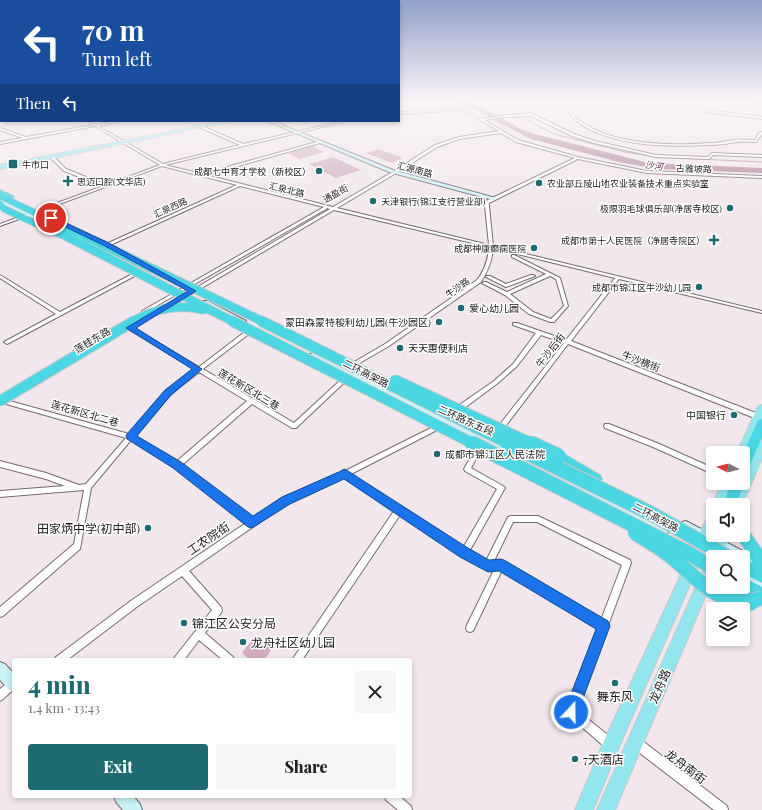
<!DOCTYPE html>
<meta charset="utf-8">
<style>
body{margin:0;font-family:"Playfair Display","Noto Sans SC",serif;background:#f6f6f6;color:#202124;height:100vh;display:flex;flex-direction:column;font-size:15px;white-space:nowrap}
*{box-sizing:border-box;margin:0}
p{font-size:13px;color:#757577}
.icon{flex:none;width:22px;height:22px;fill:none;stroke:currentColor;stroke-width:2;stroke-linecap:round;stroke-linejoin:round}
.map{position:relative;flex:1;overflow:hidden}
.details{position:absolute;left:12px;top:658px;width:400px;height:140px;display:flex;flex-direction:column;background:#fff;border-radius:4px;box-shadow:0 2px 6px #0003}
.details>*{flex:none}
.guide{position:absolute;left:0px;top:0px;width:400px;height:122px;box-shadow:0 2px 6px #0003;background:#1a4fa0;color:#fff;overflow:hidden}
.needle{width:26px;rotate:276deg}
.controls{position:absolute;left:706px;top:446px;display:grid;gap:8px}
.controls a{display:grid;place-items:center;width:44px;height:44px;border-radius:4px;background:#fff;box-shadow:0 2px 6px #0003;font-size:20px}
.pin{position:absolute;display:grid;place-items:center;width:34px;height:34px;color:#fff;margin:-17px;border:2px solid #fff;border-radius:50%;box-shadow:0 1px 4px #0007}
.me{position:absolute;width:44px;margin:-22px;rotate:21deg;stroke-linejoin:round;filter:drop-shadow(0 0 3px #0008)}
.turn{display:flex;align-items:center;gap:14px;height:84px;padding:0 16px;font-size:18px}
.turn .icon{width:52px;height:52px;stroke-width:2.5}
.turn b{display:block;font-size:28px;line-height:34px}
.then{display:flex;align-items:center;height:38px;padding:0 16px;background:#0003;gap:8px;font-size:15px}
.round{display:grid;place-items:center;flex:none;width:42px;height:42px;border-radius:4px;background:#f6f6f6}
.headline{display:flex;align-items:center;justify-content:space-between;height:68px;padding:0 16px}
h1{font-size:24px;font-weight:800;line-height:30px;color:#1e6a71}
.action{display:flex;gap:8px;margin-top:auto;padding:8px 16px}
.action a{flex:1;height:46px;border-radius:4px;background:#1e6a71;color:#fff;font-size:16px;font-weight:800;line-height:46px;text-align:center}
.action a+a{background:#f6f6f6;color:#202124}
.map>svg:first-child{display:block}
</style>
<div class="map">
<svg width="762" height="810" viewBox="0 0 762 810">
<rect width="100%" height="100%" fill="#f2e7ec"/>
<path fill="#d1adbe" d="M312,146L324,152L300,159L288,153Z
M378,149L403,158L392,163L366,153Z
M333,157L361,170L336,178L309,164Z
M255,636L272,649L264,660H250L242,653Z"/>
<path fill="#b28299" d="M455,100H468L521,129L531,133L649,163L762,168V173L657,169L619,162L531,139Z"/>
<g fill="none" stroke-linecap="round" stroke-linejoin="round">
<path stroke="#b28299" stroke-width="1" d="M494,115L503,116
M510,117L523,118L554,134L625,152L656,157L762,162"/>
<defs>
<path id="street" d="M447,100H450L482,119L505,115L529,114L527,113L528,112L574,134L595,141L656,155L708,157L712,153L762,155V157L713,155L709,159L656,157L594,143L572,136L531,116L505,117L484,120L518,140L578,157L647,171L762,176V178L647,173L578,159L489,203V206L493,246L762,311V313L619,279L571,341L761,415L762,417L761,419H757L568,344L501,432H497L496,430L497,428L564,343L541,335L517,366L498,383L459,412H455L454,410L455,408L494,381L513,364L536,333L513,325V323H517L566,340L615,278L493,248C492,261 488,271 481,282L389,346L351,368L348,366L349,365L385,344L477,280C485,270 488,260 489,247L334,210L166,309H164L162,308L330,209L327,208L326,209L144,313H142V311L324,207L240,186L108,246H106V244L237,185L162,166L0,226V224L103,186L64,171L51,158V156H53L66,169L106,185L160,165L95,126L0,144V142L23,138L0,130V128L26,137L93,125L87,121H90L96,125L116,121H121L98,126L163,164L240,145L201,128L202,126L243,144L343,121H347L165,165L202,174L320,141V143L206,175L333,207L396,170L435,145L459,137L499,131L463,110L399,114V112L461,109ZM501,133L516,142L575,158L486,201L485,206L489,245L337,208L398,172L437,147L459,139Z
M566,100H568C568,111 576,119 585,124C617,145 672,146 710,143C718,143 726,141 734,140C741,139 748,140 755,140L759,133L762,132V134L756,142C750,142 744,141 738,142C733,142 730,143 726,144C721,144 715,145 710,145C670,147 617,147 582,125C573,119 566,111 566,100Z
M706,110L762,117V119L705,112Z
M0,113H1V115H0Z
M512,255H514L560,278L568,306L554,322H550L529,314L505,295L482,283L484,282H486L507,292L546,274L512,257ZM550,276L556,279L564,306L551,319L533,312L510,294Z
M138,271L142,272L9,343L7,344L4,342L56,314L0,278V275L60,312Z
M531,275H533L535,276L506,287L486,277V276H490L506,284Z
M130,326L199,367L250,328H254V330L203,369L294,423L345,376H349L350,377L349,378L296,428H292L252,404L182,465L252,519L283,498L343,472L439,424H441L442,426L441,428L351,474L463,548L497,489L465,471L464,469L478,444L480,443L482,444L483,446L471,468L503,486L505,488L469,552L486,561L508,517L511,516H538L630,560L631,563L577,710L615,741L616,745L615,749L611,750L607,749L568,715L566,712L598,628L502,570L473,631L470,632L467,631L466,628L467,625L494,570H488L485,569L461,556L400,515L302,660H292L394,511L345,477L289,502L189,571L221,607L222,610L221,613L205,633L233,657L235,660H223L199,640L184,660H173L175,657L212,610L182,576L138,606L67,660H54L56,657L132,600L246,523L175,467L131,440L91,488L80,549L3,616L0,617V607L74,544L84,490L0,497V491L65,486L46,479L0,467V461L46,473L79,485L86,484L126,438L6,404L3,402L6,400L129,434L166,391L195,369L128,329V327ZM199,372L247,401L177,461L135,436L170,395ZM513,522H537L622,565L601,620L503,562L500,561H494Z
M605,424H609L657,443L713,468V474L653,447L605,428L604,426Z
M14,678V689L3,699L0,701V689L11,680Z
M636,738L640,739L727,806L728,810H714L632,747L631,743L632,739Z
M385,796H399L411,806L412,810H398L386,800Z"/>
<path id="secondary" d="M743,100L762,101V103L744,101Z
M267,121H272L393,170L496,198L493,200L389,172Z
M0,199L55,225L56,226L51,227L0,203Z
M202,301H208L246,321L242,323H239L202,305Z
M313,353L666,528L668,532L666,536L662,537L658,536L310,358L309,356L310,354Z
M686,521L762,561V574L743,564V557H730L682,530L680,526L682,522Z
M693,543L717,555L718,557H713V565L689,553L687,549L689,545Z
M743,571L762,581V594L743,584Z
M0,662L5,664L14,674V692L9,690L0,680Z
M114,796H133L140,804L142,810H123L116,802Z"/>
<path id="primary" d="M224,121H232L0,169V165Z
M762,405V420L746,456L743,457V453H737L757,409L758,406Z
M762,441V458L742,505H730L740,483H743V476L757,445L758,442Z
M722,483H734L724,505H713V507L712,505Z
M713,512V532L618,749L593,810H575L605,739L709,514Z
M717,535H729L722,557H713V578L615,810H597L709,557Z"/>
<path id="highway" d="M0,190L13,196L14,197L11,199L0,194Z
M762,419V437L747,472L743,473V454L758,420Z
M559,451L600,475L602,479L600,483L596,485L592,483L555,460L553,456L555,452Z
M743,482V483L737,505H723L731,483Z
M743,528L748,530L762,550V583L743,573V558L753,563L736,535H743Z
M743,577L762,587V604L738,590L736,587H743Z"/>
</defs>
<use href="#street" stroke="#746a6f" stroke-width="2"/>
<use href="#secondary" stroke="#746a6f" stroke-width="2"/>
<use href="#primary" stroke="#c9c8c9" stroke-width="2"/>
<use href="#highway" stroke="#c9c8c9" stroke-width="2"/>
<use href="#street" fill="#fff" fill-rule="evenodd"/>
<use href="#secondary" fill="#c9f3f7" fill-rule="evenodd"/>
<use href="#primary" fill="#92e7ee" fill-rule="evenodd"/>
<use href="#highway" fill="#4ad7e3" fill-rule="evenodd"/>
<defs>
<path id="highway-bridge-far4" d="M0,196L67,228
M0,204L4,209L45,228
M42,224L50,228"/>
<path id="highway-bridge-far3" d="M43,227L47,229
M48,227L234,322
M65,227L264,322
M132,322C154,309 179,303 204,310"/>
<path id="highway-bridge-far2" d="M232,321L474,444
M261,321L509,444
M395,380L533,444
M0,401L134,321"/>
<path id="highway-bridge-far1" d="M472,443L690,554L713,568
M507,443L652,514L728,557
M531,443L559,456
M635,533C648,541 662,549 674,559C701,582 723,611 762,598"/>
<path id="highway-bridge" d="M737,602H750"/>
</defs>
<use href="#highway-bridge-far4" stroke="#c9c8c9" stroke-width="7" stroke-linecap="butt"/>
<use href="#highway-bridge-far3" stroke="#c9c8c9" stroke-width="10" stroke-linecap="butt"/>
<use href="#highway-bridge-far2" stroke="#c9c8c9" stroke-width="12" stroke-linecap="butt"/>
<use href="#highway-bridge-far1" stroke="#c9c8c9" stroke-width="16" stroke-linecap="butt"/>
<use href="#highway-bridge" stroke="#c9c8c9" stroke-width="20" stroke-linecap="butt"/>
<use href="#highway-bridge-far4" stroke="#4ad7e3" stroke-width="6"/>
<use href="#highway-bridge-far3" stroke="#4ad7e3" stroke-width="8"/>
<use href="#highway-bridge-far2" stroke="#4ad7e3" stroke-width="10"/>
<use href="#highway-bridge-far1" stroke="#4ad7e3" stroke-width="14"/>
<use href="#highway-bridge" stroke="#4ad7e3" stroke-width="18"/>
</g>
<linearGradient id="sky" x2="0" y2="1"><stop stop-color="#92a0c8"/><stop offset="0.47" stop-color="#f9f4f6"/><stop offset="1" stop-color="#f9f4f6" stop-opacity="0"/></linearGradient>
<rect width="762" height="214" fill="url(#sky)"/>
<path fill="#1a73e8" stroke="#114b97" d="M49,217H53L109,243L196,291L136,328L202,369L171,395L137,436L181,462L253,516L282,497L341,471L344,469L348,471L468,548L489,560L500,559L504,560L608,621L610,626L576,717L571,719L566,717L564,712L596,629L499,571L488,572L460,557L344,479L290,504L252,528L248,527L173,468L127,439L126,436L127,434L165,390L192,369L126,328L188,291L105,246L49,219Z"/>
<g fill="#1e6a71" stroke="#fff" stroke-width="1.5">
<rect x="8" y="159" width="10" height="10" rx="2"/>
<circle cx="319" cy="171" r="4"/>
<path d="M66 175h4v4h4v4h-4v4h-4v-4h-4v-4h4z"/>
<circle cx="539" cy="183" r="4"/>
<circle cx="373" cy="201" r="4"/>
<circle cx="730" cy="208" r="4"/>
<path d="M712 234h4v4h4v4h-4v4h-4v-4h-4v-4h4z"/>
<circle cx="534" cy="248" r="4"/>
<circle cx="699" cy="287" r="4"/>
<circle cx="461" cy="308" r="4"/>
<circle cx="439" cy="322" r="4"/>
<circle cx="400" cy="348" r="4"/>
<circle cx="734" cy="415" r="4"/>
<circle cx="437" cy="454" r="4"/>
<circle cx="148" cy="528" r="4"/>
<circle cx="184" cy="623" r="4"/>
<circle cx="243" cy="642" r="4"/>
<circle cx="615" cy="683" r="4"/>
<circle cx="575" cy="759" r="4"/>
</g>
<g text-anchor="middle" dominant-baseline="central" stroke-width="3" stroke-linejoin="round" paint-order="stroke">
<g font-size="9" fill="#1e1a1c" stroke="#fff" text-anchor="end">
<text x="22" y="164" text-anchor="start">牛市口</text>
<text x="311" y="171">成都七中育才学校（新校区）</text>
<text x="77" y="181" text-anchor="start">思迈口腔(文华店)</text>
<text x="547" y="183" text-anchor="start">农业部丘陵山地农业装备技术重点实验室</text>
<text x="381" y="201" text-anchor="start">天津银行(锦江支行营业部)</text>
<text x="722" y="208">极限羽毛球俱乐部(净居寺校区)</text>
<text x="705" y="240">成都市第十人民医院（净居寺院区）</text>
<text x="526" y="248">成都神康癫痫医院</text>
<text x="691" y="287">成都市锦江区牛沙幼儿园</text>
</g>
<g font-size="9" font-style="italic" fill="#5c2142" stroke="#fff">
<text transform="translate(654 165) rotate(7)">沙河</text>
</g>
<g font-size="9" fill="#1e1a1c" stroke="#fff">
<text transform="translate(694 168) rotate(2)">古雅坡路</text>
<text transform="translate(415 169) rotate(15)">汇源南路</text>
<text transform="translate(287 189) rotate(14)">汇泉北路</text>
<text transform="translate(335 193) rotate(-29)">通盈街</text>
<text transform="translate(170 207) rotate(-24)">汇泉西路</text>
<text transform="translate(457 287) rotate(-35)">牛沙路</text>
</g>
<g font-size="10" fill="#1e1a1c" stroke="#fff" text-anchor="start">
<text x="469" y="308">爱心幼儿园</text>
<text x="431" y="322" text-anchor="end">蒙田森蒙特梭利幼儿园(牛沙园区)</text>
<text x="408" y="348">天天惠便利店</text>
<text x="726" y="415" text-anchor="end">中国银行</text>
<text x="445" y="454">成都市锦江区人民法院</text>
</g>
<g font-size="10" fill="#1e1a1c" stroke="#fff">
<text transform="translate(92 340) rotate(-31)">莲桂东路</text>
<text transform="translate(550 350) rotate(-52)">牛沙后街</text>
<text transform="translate(641 361) rotate(21)">牛沙横街</text>
<text transform="translate(366 373) rotate(27)">二环高架路</text>
<text transform="translate(249 389) rotate(31)">莲花新区北三巷</text>
<text transform="translate(85 413) rotate(16)">莲花新区北二巷</text>
<text transform="translate(466 420) rotate(24)">二环路东五段</text>
<text transform="translate(656 517) rotate(28)">二环高架路</text>
</g>
<g font-size="12" fill="#1e1a1c" stroke="#fff" text-anchor="start">
<text x="140" y="528" text-anchor="end">田家炳中学(初中部)</text>
<text x="192" y="623">锦江区公安分局</text>
<text x="251" y="642">龙舟社区幼儿园</text>
<text x="615" y="696" text-anchor="middle">舞东风</text>
<text x="583" y="759">7天酒店</text>
</g>
<g font-size="12" fill="#1e1a1c" stroke="#fff">
<text transform="translate(208 538) rotate(-34)">工农院街</text>
<text transform="translate(659 686) rotate(-66)">龙舟路</text>
<text transform="translate(686 766) rotate(37)">龙舟南街</text>
</g>
</g>
</svg>
<div class="controls">
<a><svg class="needle" viewBox="-14 -14 28 28"><path d="M0-13l5 13h-10z" fill="#e53935"/><path d="M0 13l5-13h-10z" fill="#757577"/></svg></a>
<a><svg class="icon" aria-label="sound" viewBox="0 0 24 24"><path d="M4 9h4l5-4v14l-5-4H4zM17 9q2 3 0 6"/></svg></a>
<a><svg class="icon" aria-label="search" viewBox="0 0 24 24"><circle cx="10" cy="10" r="6"/><path d="M15 15l6 6"/></svg></a>
<a><svg class="icon" aria-label="layers" viewBox="0 0 24 24"><path d="M12 4l9 5-9 5-9-5zM3 14l9 5 9-5"/></svg></a>
</div>
<div class="pin" style="left:51px;top:218px;background:#d93025"><svg class="icon" aria-label="arrive" viewBox="0 0 24 24"><path d="M6 21V4h12l-3 4 3 4H6"/></svg></div>
<svg class="me" style="left:571px;top:712px" viewBox="-20 -20 40 40"><circle r="17" fill="#1a73e8" stroke="#fff" stroke-width="3"/><path d="M0-11L8 9 0 5-8 9z" fill="#fff"/></svg>
<div class="guide">
<div class="turn"><svg class="icon" aria-label="left" viewBox="0 0 24 24"><path d="M17 20v-9H6M10 6l-5 5 5 5"/></svg><div><b>70 m</b>Turn left</div></div>
<div class="then">Then<svg class="icon" aria-label="left" viewBox="0 0 24 24"><path d="M17 20v-9H6M10 6l-5 5 5 5"/></svg></div>
</div>
<section class="details">
<div class="headline"><div><h1>4 min</h1><p>1.4 km · 13:43</p></div><a class="round"><svg class="icon" aria-label="close" viewBox="0 0 24 24"><path d="M6 6l12 12M18 6L6 18"/></svg></a></div>
<div class="action"><a>Exit</a><a>Share</a></div>
</section>
</div>
